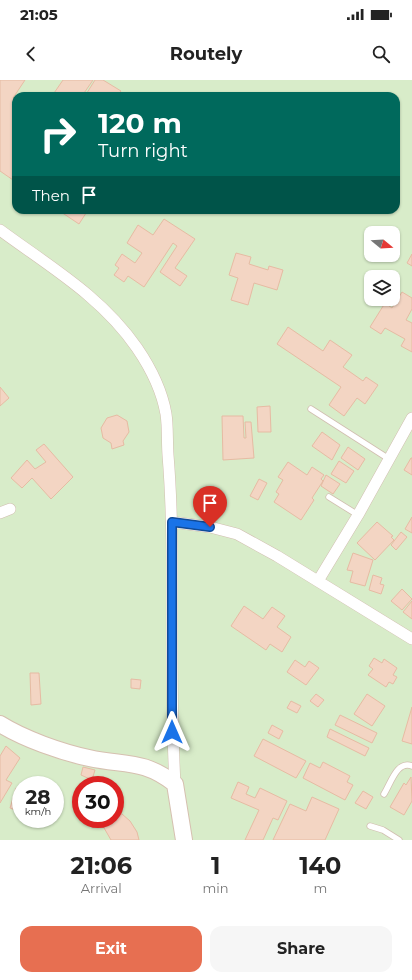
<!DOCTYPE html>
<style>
body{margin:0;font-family:Montserrat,sans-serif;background:#f6f6f6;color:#222;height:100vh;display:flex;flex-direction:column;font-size:15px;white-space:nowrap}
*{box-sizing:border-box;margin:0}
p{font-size:13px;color:#767676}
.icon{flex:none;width:22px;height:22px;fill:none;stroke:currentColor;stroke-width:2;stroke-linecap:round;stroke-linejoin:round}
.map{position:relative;height:760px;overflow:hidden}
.panel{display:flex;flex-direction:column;background:#fff;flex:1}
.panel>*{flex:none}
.guide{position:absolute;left:12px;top:12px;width:388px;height:122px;border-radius:12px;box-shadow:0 1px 3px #0004;background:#00695c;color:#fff;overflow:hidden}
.needle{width:26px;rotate:108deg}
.tools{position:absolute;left:364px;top:146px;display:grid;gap:8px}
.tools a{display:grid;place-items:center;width:36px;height:36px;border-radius:8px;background:#fff;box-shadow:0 1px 3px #0004;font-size:20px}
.speed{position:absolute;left:12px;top:696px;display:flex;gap:8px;font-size:20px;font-weight:700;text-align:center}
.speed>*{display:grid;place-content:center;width:52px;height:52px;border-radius:50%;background:#fff;box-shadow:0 1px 3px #0004;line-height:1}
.speed small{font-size:10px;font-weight:400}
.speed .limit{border:6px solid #d22;background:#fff;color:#111}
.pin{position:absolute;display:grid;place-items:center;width:34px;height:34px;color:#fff;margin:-41px -17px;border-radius:50% 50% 50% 0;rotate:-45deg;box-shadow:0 0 4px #0007}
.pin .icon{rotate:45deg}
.me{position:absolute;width:44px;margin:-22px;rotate:0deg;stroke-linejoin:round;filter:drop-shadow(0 0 3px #0008)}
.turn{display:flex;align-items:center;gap:14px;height:84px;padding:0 20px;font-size:18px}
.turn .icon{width:52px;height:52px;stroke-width:2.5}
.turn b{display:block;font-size:28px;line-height:34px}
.then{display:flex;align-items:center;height:38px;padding:0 20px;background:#0003;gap:8px;font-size:15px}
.eta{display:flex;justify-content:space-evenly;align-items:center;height:68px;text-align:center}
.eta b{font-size:24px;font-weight:700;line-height:28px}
.cta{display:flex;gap:8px;margin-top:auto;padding:8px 20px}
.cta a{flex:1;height:46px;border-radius:12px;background:#e76f51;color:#fff;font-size:16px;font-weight:700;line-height:46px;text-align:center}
.cta a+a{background:#f6f6f6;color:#222}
.status{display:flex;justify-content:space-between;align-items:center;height:28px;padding:0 20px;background:#fff;direction:ltr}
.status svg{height:11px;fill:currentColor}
header{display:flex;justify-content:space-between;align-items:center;height:52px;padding:0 20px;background:#fff;font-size:18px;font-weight:700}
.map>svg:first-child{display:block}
</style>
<div class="status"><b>21:05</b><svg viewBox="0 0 49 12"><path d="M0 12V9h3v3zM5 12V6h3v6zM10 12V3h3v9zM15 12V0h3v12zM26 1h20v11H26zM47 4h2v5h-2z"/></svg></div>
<header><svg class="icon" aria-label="back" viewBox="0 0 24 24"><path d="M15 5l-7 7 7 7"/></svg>Routely<svg class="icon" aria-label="search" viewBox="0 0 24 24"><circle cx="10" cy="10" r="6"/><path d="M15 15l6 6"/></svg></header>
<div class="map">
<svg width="412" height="760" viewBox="0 0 412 760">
<rect width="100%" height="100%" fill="#fdf6ec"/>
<path fill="#d8ecc9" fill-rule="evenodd" d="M0,0H412V760H0ZM16,16H396V130H16ZM371,153H393V175H371ZM371,197H393V219H371ZM21,705H55V739H21ZM81,705H115V739H81Z"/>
<path fill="#f3d5c3" stroke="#e6bba3" d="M0,0H25L13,18L16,20V102L0,91Z
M63,0H93L82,16H52Z
M95,0H103L121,11L117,16H85Z
M58,130H88L79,144Z
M164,139L195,159L175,188L187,196L180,206L160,192L177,166L173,163L144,207L128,196L124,202L114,195L119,188L115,185L122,174L135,183L142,173L127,163L138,145L153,155Z
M236,173L251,177L249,184L268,190L269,186L283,190L277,210L254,203L248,225L231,220L238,198L229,195Z
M412,174V186L407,183Z
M402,212L412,218V229L406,240L412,243V272L401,266L405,259L385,248L381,254L370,247L385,223L392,228Z
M288,247L323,271L330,260L352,275L343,287L363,301L366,297L378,305L365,324L357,318L344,336L329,325L341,307L277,264Z
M0,307L9,318L0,326Z
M270,326L271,352H258L257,327Z
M117,335L127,341L129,352L123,361L124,365L112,369L111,363L103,358L101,348L107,338Z
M222,336H243L244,358H246L245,342H251L254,378L223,380Z
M322,352L340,365L332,380L312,366Z
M44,364L73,397L51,419L32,398L22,408L11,398L27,380L35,389L46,382L36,370Z
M348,367L365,379L358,390L341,378Z
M411,378H412V395L404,390Z
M339,381L354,391L346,403L331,394Z
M288,382L307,395L312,387L324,395L321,399L323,401L312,418L314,420L301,440L274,422L279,414L276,412L283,400L278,397Z
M326,395L340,404L333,414L321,406Z
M259,399L267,403L258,420L250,416Z
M412,437V453L405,449Z
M377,442L393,456L391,457L394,460L375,480L357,463Z
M401,452L407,457L396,470L391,465Z
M353,473L373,480L365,506L350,502L353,491L347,490Z
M373,495L382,498L380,504L384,505L381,514L369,510Z
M402,509L412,519L402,530L391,521Z
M412,521V539L403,532Z
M244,526L263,539L272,527L285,536L277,547L291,557L282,572L270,564L266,570L231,546Z
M374,578L382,583L384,579L397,588L393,595L397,597L393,604L389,602L386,607L368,595L373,589L369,586Z
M295,580L305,587L309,581L319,588L306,605L287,592Z
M30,593H39L41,624L31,625Z
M131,599L141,600L140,609L131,608Z
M316,614L324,620L318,627L310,621Z
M367,614L385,626L372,646L354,634Z
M291,621L301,626L297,633L287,628Z
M412,627V664L402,661Z
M340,635L377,653L372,663L335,645Z
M272,645L283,651L279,659L268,653Z
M330,649L369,668L365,676L327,657Z
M263,659L306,681L296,698L254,676Z
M6,666L20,678L6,700L12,703L0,723V676Z
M323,682L350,696L347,702L353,705L345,720L303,698L310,683L320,688Z
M83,687L95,690L92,700L81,695Z
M411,697L412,721L404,735L390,727L404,703L406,705Z
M238,702L249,707L246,714L255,718L260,708L287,721L278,740L273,738L263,760H245L259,730L231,718Z
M16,708L21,710L20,732L10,728Z
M363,711L373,717L366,729L355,723Z
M312,717L339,729L325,760H273L290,724L306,731Z
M115,733L122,734L130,741L137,752L139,760H111L100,741L115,739Z"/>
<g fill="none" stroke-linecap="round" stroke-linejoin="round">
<defs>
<path id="lane" d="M311,329L389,379
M329,417L358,435
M384,714C391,703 397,680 412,686
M370,746L383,750L399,760"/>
<path id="street" d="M0,150C50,187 101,216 137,268C150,287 162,311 166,334C168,347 167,361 168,375C171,412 172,450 172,488C172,560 171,632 175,704
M0,433L10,429
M172,442L210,447L237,454L277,476L412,559
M318,501L358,435L412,338"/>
<path id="secondary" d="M0,644C24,659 61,672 89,678C125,686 143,679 175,704L184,760"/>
</defs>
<use href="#lane" stroke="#d1beb0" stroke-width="7"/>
<use href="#street" stroke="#d1beb0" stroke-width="12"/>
<use href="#secondary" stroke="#d6c0b0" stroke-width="18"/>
<use href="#lane" stroke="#fff" stroke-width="5.5"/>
<use href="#street" stroke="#fff" stroke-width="11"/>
<use href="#secondary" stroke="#fff" stroke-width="16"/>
</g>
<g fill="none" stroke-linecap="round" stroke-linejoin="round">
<defs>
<path id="route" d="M172,652V442L210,447"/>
</defs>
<use href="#route" stroke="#114b97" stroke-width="10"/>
<use href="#route" stroke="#1a73e8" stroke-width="7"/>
</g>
</svg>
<div class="tools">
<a><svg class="needle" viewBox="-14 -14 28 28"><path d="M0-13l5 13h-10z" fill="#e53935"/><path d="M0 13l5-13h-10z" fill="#767676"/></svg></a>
<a><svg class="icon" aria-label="layers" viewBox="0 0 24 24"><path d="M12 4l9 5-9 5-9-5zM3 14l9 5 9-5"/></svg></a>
</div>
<div class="speed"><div>28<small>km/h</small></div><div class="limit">30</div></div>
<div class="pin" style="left:210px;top:447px;background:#d93025"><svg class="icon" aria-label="arrive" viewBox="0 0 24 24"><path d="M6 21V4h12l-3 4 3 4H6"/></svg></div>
<svg class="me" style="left:172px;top:652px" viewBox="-20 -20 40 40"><path d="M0-17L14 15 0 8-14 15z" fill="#1a73e8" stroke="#fff" stroke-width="4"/></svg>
<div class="guide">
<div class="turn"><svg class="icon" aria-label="right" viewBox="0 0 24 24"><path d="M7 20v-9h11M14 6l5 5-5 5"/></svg><div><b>120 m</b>Turn right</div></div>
<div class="then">Then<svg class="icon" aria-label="arrive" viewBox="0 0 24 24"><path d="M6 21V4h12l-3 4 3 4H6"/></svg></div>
</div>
</div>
<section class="panel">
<div class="eta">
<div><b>21:06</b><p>Arrival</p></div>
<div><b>1</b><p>min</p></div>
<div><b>140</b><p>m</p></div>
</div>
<div class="cta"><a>Exit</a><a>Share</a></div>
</section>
